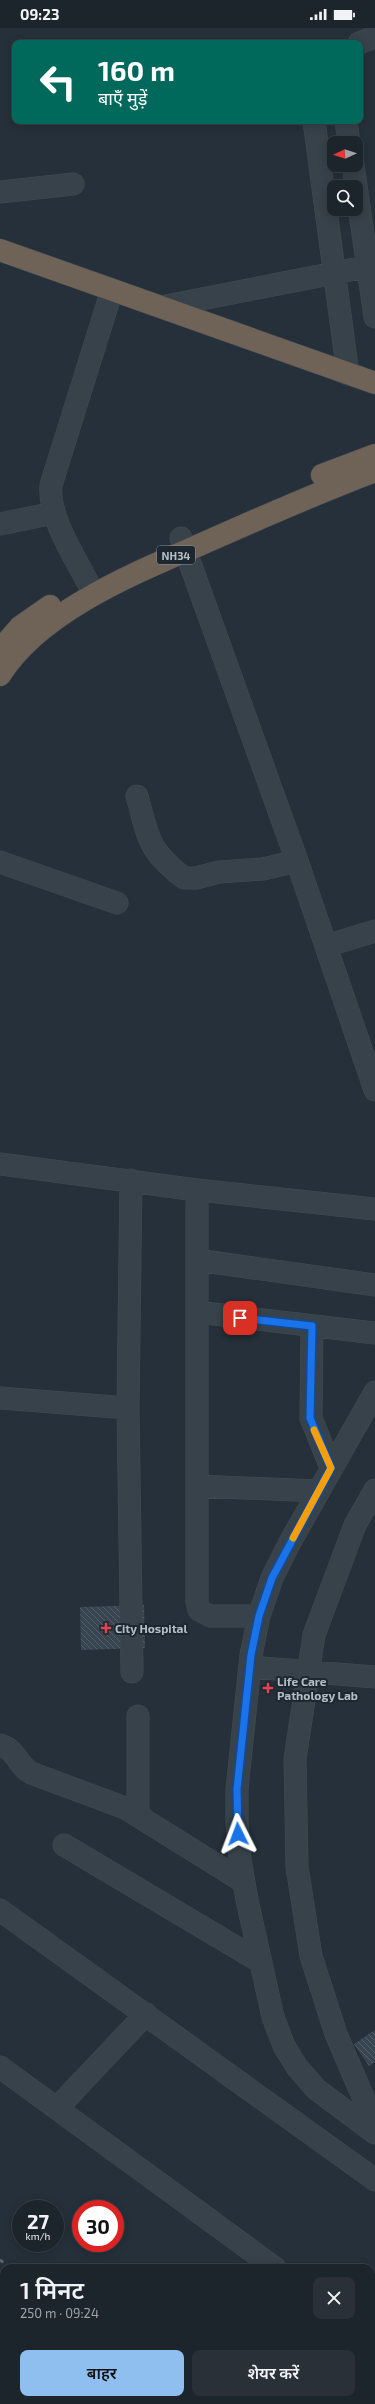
<!DOCTYPE html>
<html lang="hi">
<meta charset="utf-8">
<style>
body{margin:0;font-family:"Exo 2","Noto Sans Devanagari",sans-serif;background:#293038;color:#f1f3f6;height:100vh;display:flex;flex-direction:column;font-size:15px;white-space:nowrap}
*{box-sizing:border-box;margin:0}
p{font-size:13px;color:#a0a4a9}
.icon{flex:none;width:22px;height:22px;fill:none;stroke:currentColor;stroke-width:2;stroke-linecap:round;stroke-linejoin:round}
.map{position:relative;flex:1;overflow:hidden}
.details{position:absolute;left:0px;top:2236px;width:375px;height:140px;display:flex;flex-direction:column;background:#1c242c;border-radius:12px 12px 0 0;box-shadow:0 2px 10px #0003,0 0 0 1px #3a4148}
.details>*{flex:none}
.guide{position:absolute;left:12px;top:12px;width:351px;height:84px;border-radius:8px;box-shadow:0 2px 10px #0003,0 0 0 1px #3a4148;background:#00695c;color:#fff;overflow:hidden}
.needle{width:26px;rotate:267deg}
.tools{position:absolute;left:327px;top:108px;display:grid;gap:8px}
.tools a{display:grid;place-items:center;width:36px;height:36px;border-radius:8px;background:#1c242c;box-shadow:0 2px 10px #0003,0 0 0 1px #3a4148;font-size:20px}
.speed{position:absolute;left:12px;top:2172px;display:flex;gap:8px;font-size:20px;font-weight:700;text-align:center}
.speed>*{display:grid;place-content:center;width:52px;height:52px;border-radius:50%;background:#1c242c;box-shadow:0 2px 10px #0003,0 0 0 1px #3a4148;line-height:1}
.speed small{font-size:10px;font-weight:400}
.speed .limit{border:6px solid #d22;background:#fff;color:#111}
.pin{position:absolute;display:grid;place-items:center;width:34px;height:34px;color:#fff;margin:-17px;border-radius:8px;box-shadow:0 2px 6px #0006}
.me{position:absolute;width:44px;margin:-22px;rotate:357deg;stroke-linejoin:round;filter:drop-shadow(0 0 3px #0008)}
.turn{display:flex;align-items:center;gap:14px;height:84px;padding:0 20px;font-size:18px}
.turn .icon{width:52px;height:52px;stroke-width:2.5}
.turn b{display:block;font-size:28px;line-height:34px}
.round{display:grid;place-items:center;flex:none;width:42px;height:42px;border-radius:8px;background:#293038}
.overview{display:flex;align-items:center;justify-content:space-between;height:68px;padding:0 20px}
h1{font-size:24px;font-weight:600;line-height:30px}
.primary-button{display:flex;gap:8px;margin-top:auto;padding:8px 20px}
.primary-button a{flex:1;height:46px;border-radius:8px;background:#8fbfef;color:#111;font-size:16px;font-weight:600;line-height:46px;text-align:center}
.primary-button a+a{background:#293038;color:#f1f3f6}
.status{display:flex;justify-content:space-between;align-items:center;height:28px;padding:0 20px;background:#1c242c;direction:ltr}
.status svg{height:11px;fill:currentColor}
.map>svg:first-child{display:block}
</style>
<div class="status"><b>09:23</b><svg viewBox="0 0 49 12"><path d="M0 12V9h3v3zM5 12V6h3v6zM10 12V3h3v9zM15 12V0h3v12zM26 1h20v11H26zM47 4h2v5h-2z"/></svg></div>
<div class="map">
<svg width="375" height="2376" viewBox="0 0 375 2376">
<defs>
<pattern id="building-back-hatch" width="6" height="6" patternUnits="userSpaceOnUse"><rect width="6" height="6" fill="#374550"/><path d="M-1 5l2 2M0 0l6 6M5-1l2 2" fill="none" stroke="#525e68"/></pattern>
</defs>
<rect width="100%" height="100%" fill="#25303a"/>
<path fill="url(#building-back-hatch)" d="M144,1577L145,1620L81,1622L80,1579Z
M375,2002V2034L369,2038L354,2016Z"/>
<g fill="none" stroke-linecap="round" stroke-linejoin="round">
<defs>
<path id="minor" d="M359,15L375,9
M314,93L348,346
M346,93L349,115
M353,137L375,289
M0,164L73,156
M161,279L375,237
M0,496L54,485
M181,510L297,833L375,1062
M88,555C74,527 48,489 51,457L112,262
M137,768C149,811 147,821 184,850H196L219,844L263,841L297,833
M0,834L117,875
M326,918L375,903
M0,1136L197,1162L375,1181
M131,1152L128,1380L132,1644
M197,1162V1574L199,1582L210,1588H259
M197,1232L375,1257
M197,1284L375,1305
M312,1298L311,1390L331,1440
M375,1364L289,1516L272,1550L259,1588L251,1627L237,1761V1794L240,1831L247,1872L273,1989L284,2018L297,2039L316,2061L375,2105
M0,1370L128,1380
M197,1458L318,1463
M375,1462L355,1497L314,1607L295,1731L297,1839L311,1928L336,2006L375,2097
M250,1639L375,1649
M0,1717C18,1723 16,1736 31,1745L125,1780L244,1854
M138,1788V1688
M64,1817L261,1934
M0,1882L375,2152
M0,2039L275,2240
M57,2080L146,1986
M371,2311L375,2313"/>
<path id="highway" d="M0,222L375,355
M322,447L375,427
M0,622L20,599L50,578
M0,647C42,580 143,542 213,511C267,487 320,464 375,443"/>
</defs>
<use href="#minor" stroke="#414b53" stroke-width="23"/>
<use href="#highway" stroke="#434d55" stroke-width="23"/>
<use href="#minor" stroke="#38424a" stroke-width="22"/>
<use href="#highway" stroke="#6f6256" stroke-width="22"/>
<path stroke="#5a6671" stroke-width="3" stroke-dasharray="4 4" stroke-linecap="butt" d="M0,2232L11,2240
M0,2259L4,2261
M155,2372L161,2376
M195,2372L200,2376"/>
</g>
<g fill="none" stroke-linecap="round" stroke-linejoin="round">
<defs>
<path id="route" d="M238,1806L237,1761L251,1627L259,1588L272,1550L331,1440L310,1390L312,1298L240,1290"/>
</defs>
<use href="#route" stroke="#114b97" stroke-width="10"/>
<use href="#route" stroke="#1a73e8" stroke-width="7"/>
<path stroke="#f59e0b" stroke-width="7" d="M293,1510L331,1440L314,1402"/>
</g>
<g fill="#e0444e" stroke="#1d272f" stroke-width="1.5">
<path d="M104 1594h4v4h4v4h-4v4h-4v-4h-4v-4h4z"/>
<path d="M266 1654h4v4h4v4h-4v4h-4v-4h-4v-4h4z"/>
</g>
<g text-anchor="middle" dominant-baseline="central" stroke-width="4" stroke-linejoin="round" paint-order="stroke">
<rect fill="#1d272f" stroke="#869099" stroke-width="1" x="157" y="518" width="38" height="18" rx="3"/>
<g font-size="11" font-weight="bold" fill="#b3bdc6">
<text x="176" y="527">NH34</text>
</g>
<g font-size="12" font-weight="bold" fill="#b3bdc6" stroke="#1d272f" text-anchor="start">
<text x="115" y="1600">City Hospital</text>
<text x="277" y="1653">Life Care<tspan x="277" dy="14">Pathology Lab</tspan></text>
</g>
</g>
</svg>
<div class="tools">
<a><svg class="needle" viewBox="-14 -14 28 28"><path d="M0-13l5 13h-10z" fill="#e53935"/><path d="M0 13l5-13h-10z" fill="#a0a4a9"/></svg></a>
<a><svg class="icon" aria-label="search" viewBox="0 0 24 24"><circle cx="10" cy="10" r="6"/><path d="M15 15l6 6"/></svg></a>
</div>
<div class="speed"><div>27<small>km/h</small></div><div class="limit">30</div></div>
<div class="pin" style="left:240px;top:1290px;background:#d93025"><svg class="icon" aria-label="arrive" viewBox="0 0 24 24"><path d="M6 21V4h12l-3 4 3 4H6"/></svg></div>
<svg class="me" style="left:238px;top:1806px" viewBox="-20 -20 40 40"><path d="M0-17L14 15 0 8-14 15z" fill="#1a73e8" stroke="#fff" stroke-width="4"/></svg>
<div class="guide">
<div class="turn"><svg class="icon" aria-label="left" viewBox="0 0 24 24"><path d="M17 20v-9H6M10 6l-5 5 5 5"/></svg><div><b>160 m</b>बाएँ मुड़ें</div></div>
</div>
<section class="details">
<div class="overview"><div><h1>1 मिनट</h1><p>250 m · 09:24</p></div><a class="round"><svg class="icon" aria-label="close" viewBox="0 0 24 24"><path d="M6 6l12 12M18 6L6 18"/></svg></a></div>
<div class="primary-button"><a>बाहर</a><a>शेयर करें</a></div>
</section>
</div>
